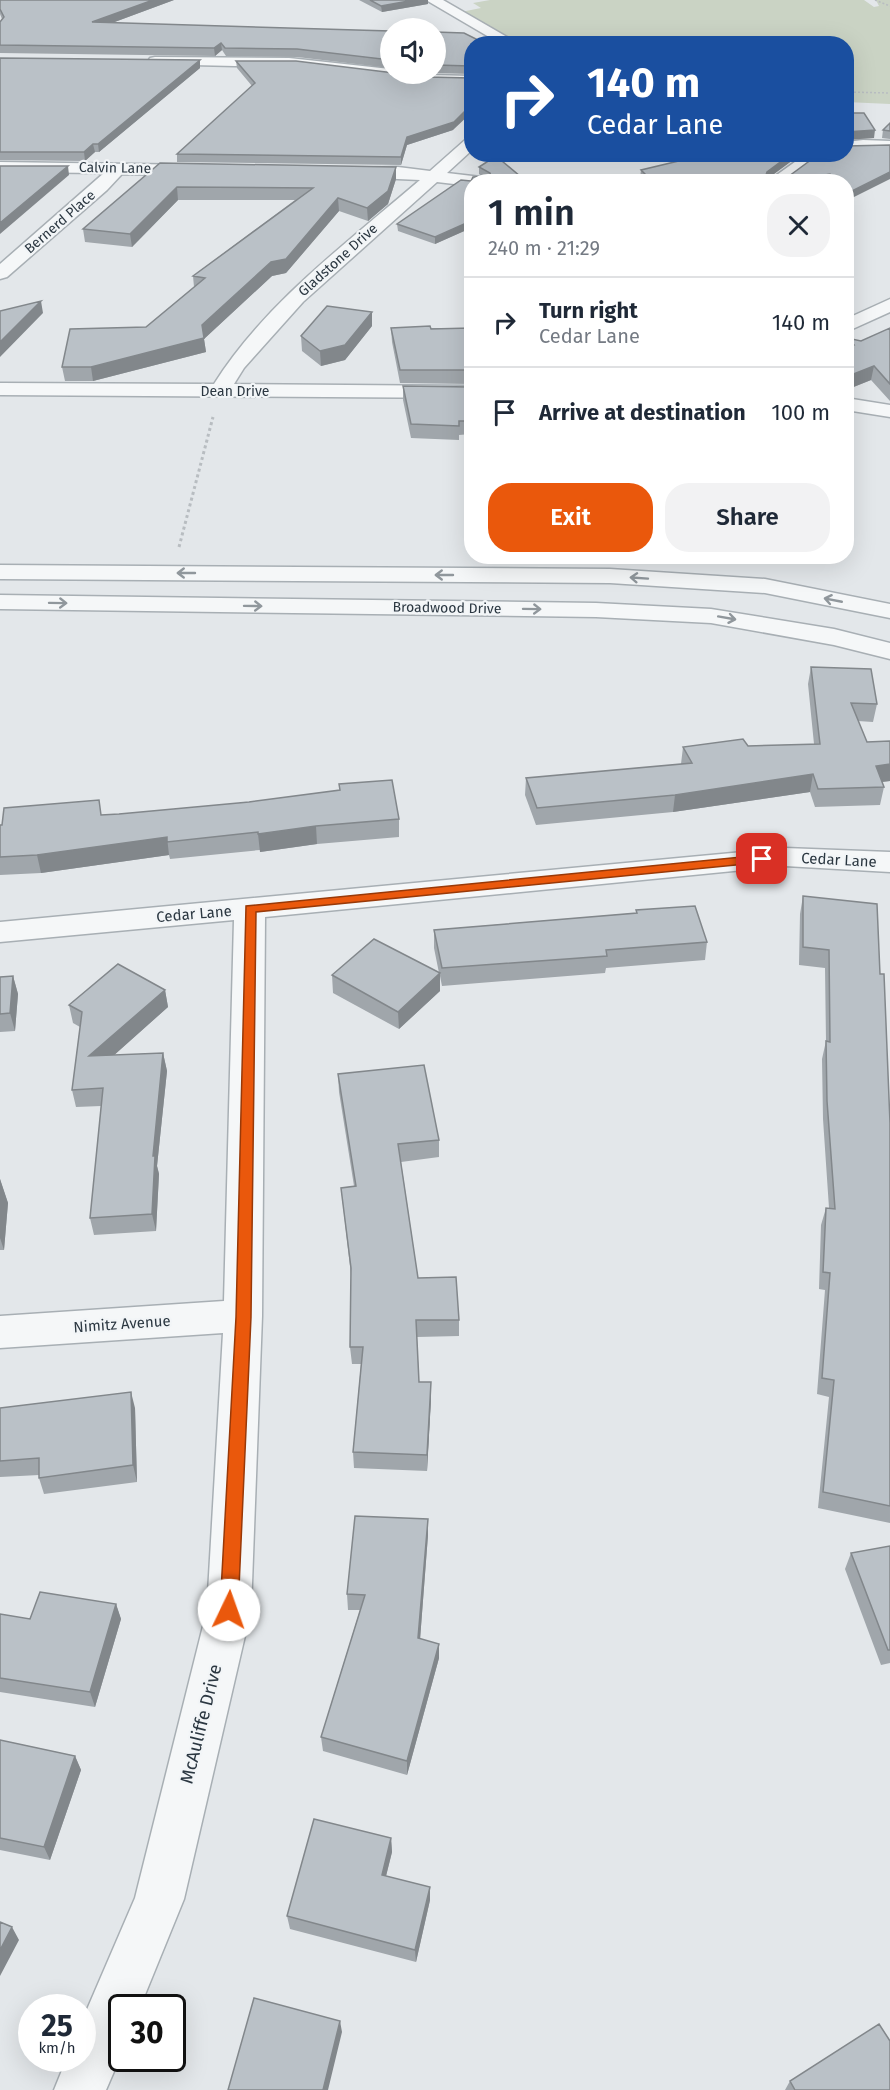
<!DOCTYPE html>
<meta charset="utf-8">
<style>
body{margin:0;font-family:"Fira Sans",sans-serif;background:#f2f2f3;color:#1f2937;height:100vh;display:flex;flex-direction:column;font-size:22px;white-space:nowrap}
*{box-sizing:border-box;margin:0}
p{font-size:20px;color:#747a83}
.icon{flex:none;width:33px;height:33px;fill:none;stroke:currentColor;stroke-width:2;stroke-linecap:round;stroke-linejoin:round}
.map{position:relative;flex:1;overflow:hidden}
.drawer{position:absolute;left:464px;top:174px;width:390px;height:390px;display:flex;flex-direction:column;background:#fff;border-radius:24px;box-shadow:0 6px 24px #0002}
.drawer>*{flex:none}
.top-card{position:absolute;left:464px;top:36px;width:390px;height:126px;border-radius:24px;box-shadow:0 6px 24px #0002;background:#1a4fa0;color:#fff;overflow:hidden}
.tools{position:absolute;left:380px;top:18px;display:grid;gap:12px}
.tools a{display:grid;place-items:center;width:66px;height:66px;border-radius:50%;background:#fff;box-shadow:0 6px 24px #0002;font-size:30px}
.speed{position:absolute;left:18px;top:1994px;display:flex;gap:12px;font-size:30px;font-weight:700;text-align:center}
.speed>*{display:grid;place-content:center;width:78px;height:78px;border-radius:50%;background:#fff;box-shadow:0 6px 24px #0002;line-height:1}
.speed small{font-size:15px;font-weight:400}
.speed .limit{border:3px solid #111;border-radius:9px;background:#fff;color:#111}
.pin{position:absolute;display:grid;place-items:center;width:51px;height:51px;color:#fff;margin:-26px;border-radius:12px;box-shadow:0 3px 9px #0006}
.me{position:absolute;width:66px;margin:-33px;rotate:3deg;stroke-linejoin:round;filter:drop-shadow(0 0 4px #0008)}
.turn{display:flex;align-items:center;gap:21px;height:126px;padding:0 24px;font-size:27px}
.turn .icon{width:78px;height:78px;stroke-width:2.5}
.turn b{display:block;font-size:42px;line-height:51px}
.round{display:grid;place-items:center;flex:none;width:63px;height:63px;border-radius:24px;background:#f2f2f3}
.headline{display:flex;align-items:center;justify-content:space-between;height:102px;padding:0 24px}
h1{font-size:36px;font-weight:600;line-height:45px}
.cta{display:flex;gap:12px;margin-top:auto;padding:12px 24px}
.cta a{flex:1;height:69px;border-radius:24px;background:#ea580c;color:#fff;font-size:24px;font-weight:600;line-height:69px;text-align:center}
.cta a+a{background:#f2f2f3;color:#1f2937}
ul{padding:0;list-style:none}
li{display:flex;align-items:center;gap:18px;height:90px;padding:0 24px;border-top:2px solid #e0e1e3}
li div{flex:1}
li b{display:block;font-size:22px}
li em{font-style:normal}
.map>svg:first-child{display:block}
</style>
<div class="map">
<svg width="890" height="2090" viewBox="0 0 890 2090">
<rect width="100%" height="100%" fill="#e3e7ea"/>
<path fill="#cad3c4" d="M490,0H864L874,7L879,6L876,0H890V104L846,102V44L512,43L456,13L481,8L473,3Z"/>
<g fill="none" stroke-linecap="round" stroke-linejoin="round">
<defs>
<path id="minor" d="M426,0H443L519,44H501Z
M155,57L289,58L390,69V74L471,76V84L419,82L312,68L150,64L148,61L150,58Z
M471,138V151L447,173L481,177L489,182H471V186L437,182L303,302L244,368L234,384L471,386V398L0,395V383L214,384C265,303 348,242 420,180L353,177L347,176L345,172L347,168L398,167L430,171L465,140Z
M863,140L890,141V151L846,152V142Z
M806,154H826L787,182H767Z
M0,162L199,165L207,170L199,175L122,174L107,190L7,277L0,279V264L104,173L0,172Z
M890,299V312L846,332V319Z
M846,398L890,405V417L846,410Z
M785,848L890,852V872L785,866L265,917L262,1316L251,1610L184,1899L140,2007H122V2053L106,2090H54L67,2058H82V2021L135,1898L207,1610L223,1333L0,1348V1316L224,1301L234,920L0,942V922Z"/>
<path id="tertiary" d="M0,565L610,569L765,579L890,604V618L765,593L610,583L0,579Z
M0,595L596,603L711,609L834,629L890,643V659L834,645L711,623L596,617L0,609Z"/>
</defs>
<use href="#minor" stroke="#a8afb4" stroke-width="3"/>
<use href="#tertiary" stroke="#a8afb4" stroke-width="3"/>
<path stroke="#b8bdc1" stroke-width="1.5" stroke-dasharray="2 2" stroke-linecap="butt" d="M875,0L890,6
M846,92L890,93"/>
<path stroke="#b8bdc1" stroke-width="3" stroke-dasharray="3 3" stroke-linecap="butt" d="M179,547L213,417"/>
<use href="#minor" fill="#f5f7f8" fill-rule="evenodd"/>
<use href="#tertiary" fill="#f5f7f8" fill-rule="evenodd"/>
</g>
<path fill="#a0a6ab" d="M0,0H174L112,23L390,31V68L297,57L226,56L222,50L215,56L0,53V22L2,19L0,14Z
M359,0H428V4L382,12Z
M435,32L471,44V74L435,73Z
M0,58L200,68L99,152H95L85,161L0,160Z
M236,61L427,77L453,130L407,145L401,165L177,162V154L252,86L237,68Z
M890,123V139L882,138L883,130Z
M801,154L772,175L789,176L819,154L846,182H644L640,178L641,170Z
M160,163L396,179L388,204L368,221L339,211L286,273L272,276L204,339L206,352L93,381H65L62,367L146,327L194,287L193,276L295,200H178L132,247L85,242L83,229Z
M479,167L527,182H471V228L435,244L398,231L397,224L471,181L483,177L479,174Z
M372,326L345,360L321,366L302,351L301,336Z
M391,328H471V384L400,383L392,342Z
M890,328V401L871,380L846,390V345L847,338L861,341Z
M403,386L471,387V434L459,435V440L411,438L403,400Z
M811,667L877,704L873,722L858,721L867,742L890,741V781L882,782L884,787L880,805L815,807L810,792L673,812L536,825L525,795L526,778L681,764L683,747L748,746L814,744L808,684Z
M102,815L399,819V837L317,844L260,852V850L170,859L169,855L41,873L0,875V825Z
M803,896L880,974L890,1123V1523L818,1508L829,1397L817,1394L825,1290L819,1289L821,1225L826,1208H829L823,1119L822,1059L826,1041L825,968L799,965L800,914Z
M636,910L707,942L705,960L606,968L605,973L442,986L440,976V991L399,1029L333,993L332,975L439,973L434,948V930L636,913Z
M13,976L18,994L15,1031L0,1032V977Z
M165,990L168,1007L114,1055L163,1053L167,1071L157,1166L159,1174L156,1231L94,1235L90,1218L101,1106L76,1107L72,1090L80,1027L73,1023L69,1005Z
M338,1074L439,1140V1157L401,1162L418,1278L459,1320V1336L417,1337L419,1382H431V1399L427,1471L354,1468L353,1452L361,1364H352L350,1347L351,1275L341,1188L354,1186L339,1092Z
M0,1179L8,1203L4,1250H0Z
M0,1408H135L137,1482L44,1494L39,1478V1475L0,1477Z
M428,1519V1535L420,1639L439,1644V1658L407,1775L323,1751L321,1737L360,1610H348L347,1594Z
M890,1546V1663L881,1665L845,1569L851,1553Z
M116,1604L121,1619L95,1707L0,1692V1614L30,1619Z
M0,1740L75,1756L81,1770L50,1860L0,1850Z
M391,1838L392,1852L386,1876L430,1887V1900L416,1962L290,1929L287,1916Z
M790,2081L890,2090H785Z"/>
<path fill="#82878b" d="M153,0H174L93,30L92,22Z
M414,0H428V4L382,12L381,6Z
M221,43L222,50L215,56L214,48Z
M200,60V68L99,152L98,144Z
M471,105V113L453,130L407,145L401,165V157L407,137Z
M875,130L874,138L846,140V132Z
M93,144L95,152L85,161L84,152Z
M791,154H801L766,180L767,172Z
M68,166L69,175L0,234V223Z
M396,167V179L388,204L368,221L367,208Z
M890,172V179L846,201V194Z
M830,174L829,182H785Z
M177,187L178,200L132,247L130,234Z
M338,198L339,211L286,273L272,276L204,339L206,352L93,381L91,367Z
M471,221V228L435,244V237Z
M41,301L43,313L0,357V342Z
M372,312V326L345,360L321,366L320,351Z
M874,366L871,380L846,390V377Z
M890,764V781L872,783L876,766Z
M813,774L810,792L673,812L675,795Z
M316,826L317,844L260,852L258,834Z
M167,837L169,855L41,873L37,855Z
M440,973V991L399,1029L398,1012Z
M13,976L18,994L15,1031L10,1013Z
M165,990L168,1007L93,1074L89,1056Z
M163,1053L167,1071L157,1166L159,1174L156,1231L152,1214L153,1156Z
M0,1179L8,1203L4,1250L0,1238Z
M431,1382V1399L427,1471V1455Z
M131,1392L135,1408L137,1482L133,1465Z
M428,1519V1535L419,1653L418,1638Z
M116,1604L121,1619L95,1707L90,1692Z
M439,1644V1658L407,1775V1761Z
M75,1756L81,1770L50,1860L44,1847Z
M391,1838L392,1852L383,1888L382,1875Z
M430,1887V1900L416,1962L415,1950Z
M12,1927L19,1940L0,1976V1950Z
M340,2021L342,2032L328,2090H323Z"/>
<path fill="#bac1c7" stroke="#82878b" stroke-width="1.5" d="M0,0H153L92,22L390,31V60L297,49L225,48L221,43L214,48L0,45V22L4,17L0,9Z
M370,0H414L381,6Z
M435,32L464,33L486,44H471V66L435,65Z
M0,58L200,60L98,144H93L84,152H0Z
M236,61H296L427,77L471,78V105L454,122L407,137L401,157L177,154L255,83Z
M846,113H864L875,130L846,132Z
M890,123V131L883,130Z
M890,145V172L846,194V182H832L830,174L785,182H653L641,170L708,154H791L767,172L766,175L789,176L819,154H846V146Z
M496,156L527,182H471V221L435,237L397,224L461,180L471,181L473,177L491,176L490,173L479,167Z
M160,163L396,167L388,191L367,208L338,198L286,259L271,262L202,325L204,338L91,367H62L70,329L146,327L205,278L193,276L313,188L177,187L130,234L83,229Z
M0,166H68L0,223Z
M41,301L0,342V311Z
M327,306L372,312L345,345L320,351L301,336Z
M430,326L431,329L471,328V370H400L391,328Z
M890,328V384L874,366L846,377V348L854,345L847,338L861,341Z
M403,386L471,387V421H459V426L411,424Z
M811,667L871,669L877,704L851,703L867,742L890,741V764L876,766L884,787L818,789L813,774L675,795L537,808L526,778L692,763L683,747L743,739L748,746L820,744Z
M392,780L399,819L316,826L258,834V832L167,842V837L37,855L0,857V825H2L4,808L99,800L101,815L119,814L249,802L340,790L339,784Z
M803,896L877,904L880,974H884L890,1123V1506L823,1492L834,1380L822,1378L830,1273L823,1272L826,1208L835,1209L827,1101L826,1041L830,1042L829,950L803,947Z
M695,906L707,942L606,950L607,956L442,968L434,930L637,913L636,910Z
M374,939L440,973L398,1012L332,975Z
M118,964L165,990L89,1056L163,1053L153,1156H155L152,1214L90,1218L103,1088L72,1090L82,1012L69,1005Z
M13,976L10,1013L0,1014V977Z
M424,1065L439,1140L398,1144L418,1278L456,1277L459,1320H416L419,1382H431L427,1455L353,1452L363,1347H350L351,1268L341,1188L356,1186L338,1074Z
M131,1392L133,1465L39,1478V1458L0,1461V1408Z
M355,1516L428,1519L418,1638L439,1644L407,1761L321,1737L365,1595L347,1594Z
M890,1546V1650H888L851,1553Z
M40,1592L116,1604L90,1692L0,1678V1614L30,1619Z
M0,1740L75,1756L44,1847L0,1838Z
M314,1819L391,1838L382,1875L430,1887L415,1950L287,1916Z
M0,1922L12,1927L0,1950Z
M254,1998L340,2021L323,2090H228Z
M879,2024L890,2041V2090H795L790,2081Z"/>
<defs><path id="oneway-shaft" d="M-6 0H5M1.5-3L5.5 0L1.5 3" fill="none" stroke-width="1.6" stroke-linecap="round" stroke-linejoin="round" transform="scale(1.5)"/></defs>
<g stroke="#90979c">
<use href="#oneway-shaft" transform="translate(186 573) rotate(-180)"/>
<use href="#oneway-shaft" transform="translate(444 575) rotate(-180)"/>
<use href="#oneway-shaft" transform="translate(639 578) rotate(-176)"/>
<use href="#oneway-shaft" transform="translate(833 600) rotate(-169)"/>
<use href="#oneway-shaft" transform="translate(58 603) rotate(1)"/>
<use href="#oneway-shaft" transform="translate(253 606) rotate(1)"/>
<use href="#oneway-shaft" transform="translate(532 609) rotate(1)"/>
<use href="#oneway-shaft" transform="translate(727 618) rotate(10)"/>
</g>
<path fill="#ea580c" stroke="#983908" stroke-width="1.5" d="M762,855L768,859L766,862L256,912L251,1317L238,1610L235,1616L229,1618L222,1616L220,1610L236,1317L246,906Z"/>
<g text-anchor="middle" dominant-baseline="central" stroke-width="4.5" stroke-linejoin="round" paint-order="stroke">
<g font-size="14" fill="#2b3741" stroke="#f2f5f7">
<text transform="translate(115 168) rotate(1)">Calvin Lane</text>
<text transform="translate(60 222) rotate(-41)">Bernerd Place</text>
<text transform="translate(338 260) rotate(-42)">Gladstone Drive</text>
<text x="235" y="391">Dean Drive</text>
<text transform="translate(447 608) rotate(1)">Broadwood Drive</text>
</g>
<g font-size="15" fill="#2b3741" stroke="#f2f5f7">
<text transform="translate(839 860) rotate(3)">Cedar Lane</text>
<text transform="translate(194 914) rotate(-5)">Cedar Lane</text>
<text transform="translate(122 1324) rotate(-4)">Nimitz Avenue</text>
</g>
<g font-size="18" fill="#2b3741" stroke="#f2f5f7">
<text transform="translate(201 1724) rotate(-76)">McAuliffe Drive</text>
</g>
</g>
</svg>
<div class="tools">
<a><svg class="icon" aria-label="sound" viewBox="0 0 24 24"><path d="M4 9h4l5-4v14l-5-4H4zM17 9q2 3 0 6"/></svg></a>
</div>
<div class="speed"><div>25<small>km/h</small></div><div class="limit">30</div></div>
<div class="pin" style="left:762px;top:859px;background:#d93025"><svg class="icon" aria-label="arrive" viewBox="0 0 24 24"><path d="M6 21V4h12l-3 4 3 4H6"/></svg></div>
<svg class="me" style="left:229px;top:1610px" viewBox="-20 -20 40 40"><circle r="19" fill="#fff"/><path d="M0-13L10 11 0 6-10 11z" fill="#ea580c"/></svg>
<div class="top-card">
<div class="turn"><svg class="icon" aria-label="right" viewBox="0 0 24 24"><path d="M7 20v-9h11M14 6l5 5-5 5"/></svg><div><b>140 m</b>Cedar Lane</div></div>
</div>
<section class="drawer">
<div class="headline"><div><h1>1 min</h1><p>240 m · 21:29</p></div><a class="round"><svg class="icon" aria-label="close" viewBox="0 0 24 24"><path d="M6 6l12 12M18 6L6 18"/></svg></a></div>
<ul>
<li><svg class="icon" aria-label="right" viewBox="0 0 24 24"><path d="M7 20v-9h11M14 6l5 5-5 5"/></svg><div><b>Turn right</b><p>Cedar Lane</p></div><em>140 m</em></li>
<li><svg class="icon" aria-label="arrive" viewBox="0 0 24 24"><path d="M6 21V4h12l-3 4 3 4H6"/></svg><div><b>Arrive at destination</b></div><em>100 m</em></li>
</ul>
<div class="cta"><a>Exit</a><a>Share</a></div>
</section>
</div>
